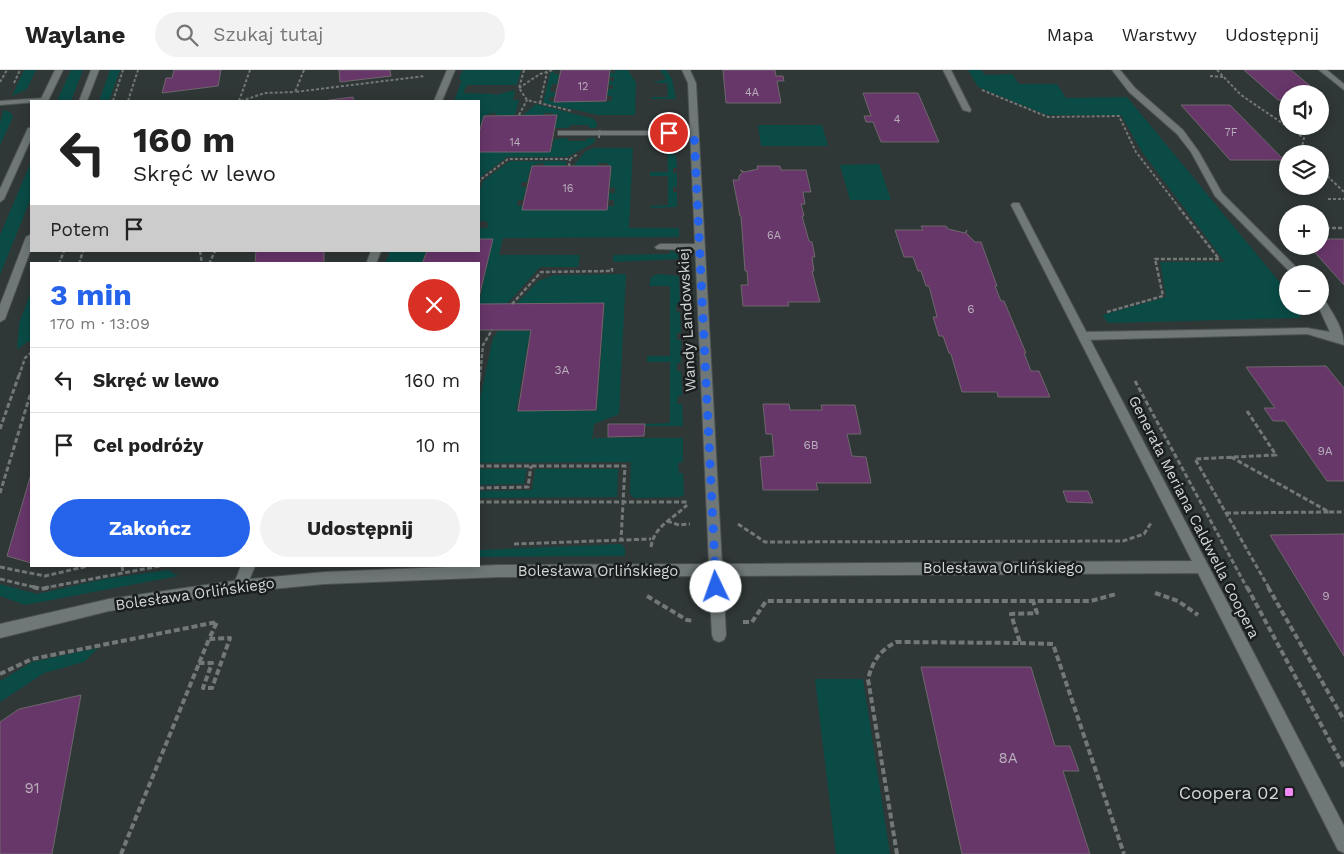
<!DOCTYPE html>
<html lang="pl">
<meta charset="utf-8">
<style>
body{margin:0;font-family:"Work Sans",sans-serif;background:#f2f2f2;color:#222;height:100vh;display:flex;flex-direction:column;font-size:19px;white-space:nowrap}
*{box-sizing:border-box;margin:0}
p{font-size:16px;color:#767676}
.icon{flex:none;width:28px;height:28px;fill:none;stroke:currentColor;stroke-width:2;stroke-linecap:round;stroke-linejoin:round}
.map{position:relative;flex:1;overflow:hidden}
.details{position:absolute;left:30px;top:192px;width:450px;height:305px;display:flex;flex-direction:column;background:#fff;border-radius:0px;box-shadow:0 2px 12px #0003}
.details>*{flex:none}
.banner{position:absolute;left:30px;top:30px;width:450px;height:152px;border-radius:0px;box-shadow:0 2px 12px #0003;background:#fff;color:#222;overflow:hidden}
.fabs{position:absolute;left:1279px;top:15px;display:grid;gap:10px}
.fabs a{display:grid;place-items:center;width:50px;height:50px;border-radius:50%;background:#fff;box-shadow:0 2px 12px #0003;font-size:25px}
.pin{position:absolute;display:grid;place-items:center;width:42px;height:42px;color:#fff;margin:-21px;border:2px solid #fff;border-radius:50%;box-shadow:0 1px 5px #0007}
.me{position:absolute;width:55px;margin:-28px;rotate:357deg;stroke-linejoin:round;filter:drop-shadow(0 0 4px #0008)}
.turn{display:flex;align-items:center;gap:18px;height:105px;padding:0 20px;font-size:22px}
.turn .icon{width:65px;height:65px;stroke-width:2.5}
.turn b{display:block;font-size:35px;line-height:42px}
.then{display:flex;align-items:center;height:48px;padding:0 20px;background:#0003;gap:10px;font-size:19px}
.round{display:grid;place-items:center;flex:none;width:52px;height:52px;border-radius:26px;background:#f2f2f2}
.summary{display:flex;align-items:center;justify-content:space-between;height:85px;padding:0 20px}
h1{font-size:30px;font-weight:700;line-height:38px;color:#2563eb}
.button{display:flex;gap:10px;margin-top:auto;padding:10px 20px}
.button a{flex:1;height:58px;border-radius:30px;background:#2563eb;color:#fff;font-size:20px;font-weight:700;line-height:58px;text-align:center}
.button a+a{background:#f2f2f2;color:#222}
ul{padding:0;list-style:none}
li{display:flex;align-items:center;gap:15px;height:65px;padding:0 20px;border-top:1px solid #e0e0e0}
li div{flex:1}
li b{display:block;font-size:19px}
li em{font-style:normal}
header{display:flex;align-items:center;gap:30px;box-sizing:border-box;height:70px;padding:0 25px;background:#fff;border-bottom:1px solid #e0e0e0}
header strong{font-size:24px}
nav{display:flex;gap:28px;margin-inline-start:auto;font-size:18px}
.search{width:350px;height:45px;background:#f2f2f2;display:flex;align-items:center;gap:12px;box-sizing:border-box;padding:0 18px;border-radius:28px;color:#767676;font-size:19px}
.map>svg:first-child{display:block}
</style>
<header>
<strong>Waylane</strong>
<div class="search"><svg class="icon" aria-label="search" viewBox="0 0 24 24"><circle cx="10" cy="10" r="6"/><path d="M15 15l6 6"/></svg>Szukaj tutaj</div>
<nav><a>Mapa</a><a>Warstwy</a><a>Udostępnij</a></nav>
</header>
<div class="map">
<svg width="1344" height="784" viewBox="0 0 1344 784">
<rect width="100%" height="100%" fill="#303737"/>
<path fill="#0a4b46" d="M24,0H36L27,19L12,26Z
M71,0H83L71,31H57Z
M110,0H120L109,31H99Z
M463,0H521L517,15H467L463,23L493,24L496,25L515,20L513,30H519L515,45H496V43C483,43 483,47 479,58V31H454L462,10L459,9Z
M559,0L555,2L554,4H559L557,14H552L550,22H555L554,27H549V31L607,32L612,30V26H607L608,19H613V15H609V11H614V7H610V3H615V0H628L636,13L635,45H599L543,33L550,3Z
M660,0H666L672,9L676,29H652V27H668L667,13H652L666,9Z
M968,0H981L985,5L1012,4L1019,14H1057L1066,28L1127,27L1287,221L1288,236H1300L1304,241H1296L1301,248L1108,253L1102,245L1166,227L1160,192H1225L1142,82L1121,45H1047L978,17Z
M536,34L594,49L597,53L596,58H589V55H570L569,58H555L558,45H553V43H544V45H523Z
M4,40L10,42L13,47L0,75V53Z
M758,55H822L828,76H761Z
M568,68V71H586L587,68H595L594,73L567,87H507L479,108V82H551L554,69Z
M667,71L676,72V80L673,81V85H676L677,98H673V103H677V117H673V122H677V137L652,138L649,136L668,135V106H650V102H668Z
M594,78H633L629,158H679V167L503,168L499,185H580L578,197H540L507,234H479L493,169H479V158H488L487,151H479V122L483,111L510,91H566V96H544V93C530,93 530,99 527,112H522L521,117H526L523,130H518L517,136H522V140H607L608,136H614V130H609V123H615V118L610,117L612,96H608V93H598V96H573L586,81Z
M31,92V128L0,205V165Z
M879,94L891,130H850L840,95Z
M390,181H426L422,194H385Z
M670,181L678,183L679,189L613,192V185L670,184Z
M626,204L619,344L594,354L592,371L594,368H683V392L678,393L679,403H683L684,425L680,427L634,428L630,424L631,392L479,393V333L493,268L498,261H530L516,341H597L605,233H517L538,211L554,205Z
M657,204L679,206L680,235H676V241L680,242L681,263H677V270H681V293H677V301H681L682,325L678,326L677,334H682L683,356H645V354L670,353V292H647V286H670V216H649L651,207Z
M31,221V270L17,279L19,254Z
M479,399H527L524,414L479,415Z
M535,399H618L617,427L479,428V421L532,420Z
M621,474L625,478V486L479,487V480Z
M168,500L178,506L25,535L0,526V514L37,524L104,509Z
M98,578L84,592L44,603L0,632V611L32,592Z
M815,609H863L890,784H836Z"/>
<path fill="#68376a" stroke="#6d676c" d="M174,0H221L218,16L162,23L166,8H172Z
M339,0H390L391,6L340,12Z
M561,0H610L606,31L554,32Z
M723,0H775L776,6H783L784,11H777L781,33H726Z
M1244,0H1291L1320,24H1288V30H1278Z
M863,23H918L939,72H881L873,52H866L864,46H871Z
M353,27L354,31H322Z
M1181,35H1230L1284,90H1230Z
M557,45L550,82H479V63L484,46Z
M532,96H611L607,140H522Z
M757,96H780L781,100H806L811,122H803L805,134H801L804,146H802L809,171L812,172L815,187H812L814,201H812L820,232H788L789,236H743L741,215H748L747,201H745L741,146H740L733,110H739V106L743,102L740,100L744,102L758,99Z
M921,156H946L948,159L965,163L967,160L966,163L975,172H981L997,216H995L1001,231H1004L1026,283H1024L1031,301H1039L1050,327H998L997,322H962L951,284L949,283L943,266H939L933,247H937L929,216H926L921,201H918L913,187H904L895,160H923Z
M479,169H493L479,227V194H422L427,181H479Z
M1320,169H1344V215L1309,176H1320Z
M256,181H324V194H255Z
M604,233L596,340L518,341L531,260H479V234Z
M1326,296L1344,318V411H1327L1285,351H1273L1264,338H1275L1246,297Z
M763,334H789L790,340H822L821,335H855L861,364H847L852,386L866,387L871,413H816L818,420H763L760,387L774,386L772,364H766Z
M608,354H645L644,366L608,367Z
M31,404V493L7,486Z
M1063,421H1088L1093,433L1067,432Z
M1344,464V586L1270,465Z
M921,597H1031L1055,676H1070L1079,701H1063L1090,784H962Z
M81,625L52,784H0V652L19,639Z"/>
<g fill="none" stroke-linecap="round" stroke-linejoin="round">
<defs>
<path id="lane" d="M447,0H455L442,31H434Z
M1112,0H1120L1135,18L1183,60L1199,82L1222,123L1303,204H1292L1215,126L1191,82L1177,64L1129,22Z
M558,61H694L698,63L694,65H558Z
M660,174H700L705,177L700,180L657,179L655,177Z
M371,181H381L376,194H366Z
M1320,228L1324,229C1332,242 1344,259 1344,275L1307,264L1083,270L1078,266L1083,262L1307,258L1330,262L1318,236H1320Z
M241,496H255L245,520L240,522L235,520L233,516Z"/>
<path id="street" d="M682,0H690L696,13L722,494L1192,491L1011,135L1013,133H1019L1344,756V783L1338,780L1198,503L723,506L726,565L724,570L719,572L714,570L712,565L709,506L499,507L324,514L240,522L109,541L0,568V554L109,529L240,510L324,502L499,495L709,494L688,13Z
M943,0H951L971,40L970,42L963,40Z
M1319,0H1327L1344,14V20Z
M45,28H48V31L0,35V31Z"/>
<path id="secondary" d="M55,0H63L48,31H40Z
M91,0H99L87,31H79Z
M28,58H31V69L4,129L0,132V119Z
M31,164V179L5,249L0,252V235L26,167Z"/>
</defs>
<use href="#lane" stroke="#4c5352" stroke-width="2"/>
<use href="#street" stroke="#4c5352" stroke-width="2"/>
<use href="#secondary" stroke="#4c5352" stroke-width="2"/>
<path stroke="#727877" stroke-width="2" stroke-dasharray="3 2" stroke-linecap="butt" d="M304,0L295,22L425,6
M524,0L519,18L527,30L572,41
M1217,0L1241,25L1304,68L1301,81L1304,84
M1210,6L1223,7
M0,12L7,0
M14,13L20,0
M519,18L540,4L553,0
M982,20L1048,47L1119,46L1136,82L1178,136
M113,31L123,0
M128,31L138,0
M239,31L250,0
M241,31L265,23L295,22
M540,33L547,2
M519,45L527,30
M569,96L570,89
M1320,99L1344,122
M479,113L480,110L508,89H570L578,84
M1328,129H1344"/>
<path stroke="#727877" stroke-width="2.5" stroke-dasharray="4 2" stroke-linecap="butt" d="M1320,158H1344
M200,181L202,194
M59,194L64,181
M79,194L83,181
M209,194L215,181
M512,234L541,202L612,201V198
M1107,242L1163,226L1155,189H1219L1177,135
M19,306L25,288L31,283
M480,306L483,275L492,260"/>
<path stroke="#727877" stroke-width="3" stroke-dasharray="5 2.5" stroke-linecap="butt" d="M479,311L480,305
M1135,311L1247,518
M1247,341L1276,385L1195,389L1269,518
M0,359L19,305
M1231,387L1329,442H1344
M479,396H625L621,470
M479,418L528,417L531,396
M0,423L31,322
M479,432H688
M1226,443L1329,442
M667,451L679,455L690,454
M738,454L765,472L1123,471L1144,464L1151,453
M514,474L651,469
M651,477C654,456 673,449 687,435
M122,496L123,503
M0,497L45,506L88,496
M0,509L38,518
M44,518L160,496"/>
<path stroke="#727877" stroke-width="4" stroke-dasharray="6 3" stroke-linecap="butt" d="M33,517L41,519L51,517
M1247,517L1344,697
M1268,517L1344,650
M1155,523L1178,531L1198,545
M647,526L687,550L694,551
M743,552H752L766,531H1091L1116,524
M1020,573L1053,574L1124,784
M0,604L32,589L217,552L209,569L230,568L212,618H203L212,593H197
M121,784L209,569
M897,784L868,609C873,591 879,581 896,572L1020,573L1011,544L1037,543L1033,531"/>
<use href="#lane" fill="#6f7877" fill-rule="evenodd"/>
<use href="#street" fill="#6f7877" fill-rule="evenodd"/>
<use href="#secondary" fill="#6f7877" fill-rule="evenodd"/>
<path stroke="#727877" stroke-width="2" stroke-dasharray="3 2" stroke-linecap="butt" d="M599,68L600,58"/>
</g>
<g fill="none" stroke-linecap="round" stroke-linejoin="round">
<path stroke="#2563eb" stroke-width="9" stroke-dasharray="0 16.2" d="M669,63H694L716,517"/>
</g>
<rect fill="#f18af4" stroke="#1b1e1e" stroke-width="2" x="1284" y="717" width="10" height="10" rx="2.5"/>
<g text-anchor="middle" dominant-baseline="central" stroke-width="5" stroke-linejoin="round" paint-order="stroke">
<g font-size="11" fill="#b8afbb">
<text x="583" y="16">12</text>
<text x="752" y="22">4A</text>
<text x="897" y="49">4</text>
<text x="1231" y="62">7F</text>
<text x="515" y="72">14</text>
<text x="568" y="118">16</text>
<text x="774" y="165">6A</text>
</g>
<g font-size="12" fill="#b8afbb">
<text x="971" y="239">6</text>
<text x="562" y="300">3A</text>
<text x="811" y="375">6B</text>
<text x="1325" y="381">9A</text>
<text x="1326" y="526">9</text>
</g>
<g font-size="15" fill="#d2d7d6" stroke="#1b1e1e">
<text transform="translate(687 250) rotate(-93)">Wandy Landowskiej</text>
<text transform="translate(1194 447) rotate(63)">Generała Meriana Caldwella Coopera</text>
<text x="1003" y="498">Bolesława Orlińskiego</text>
<text x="598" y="501">Bolesława Orlińskiego</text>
<text transform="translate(195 524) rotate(-8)">Bolesława Orlińskiego</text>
</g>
<g font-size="15" fill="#b8afbb">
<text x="1008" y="688">8A</text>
<text x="32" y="718">91</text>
</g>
<g font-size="18" fill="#d2d7d6" stroke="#1b1e1e" text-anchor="end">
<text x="1279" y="722">Coopera 02</text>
</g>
</g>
</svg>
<div class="fabs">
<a><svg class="icon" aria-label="sound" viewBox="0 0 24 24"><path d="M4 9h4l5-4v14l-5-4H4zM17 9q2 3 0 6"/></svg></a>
<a><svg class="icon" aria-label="layers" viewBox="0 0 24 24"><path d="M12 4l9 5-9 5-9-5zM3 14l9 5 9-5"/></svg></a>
<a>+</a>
<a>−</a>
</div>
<div class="pin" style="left:669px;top:63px;background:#d93025"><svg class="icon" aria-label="arrive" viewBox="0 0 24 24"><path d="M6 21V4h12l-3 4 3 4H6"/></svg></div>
<svg class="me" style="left:716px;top:517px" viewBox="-20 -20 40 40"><circle r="19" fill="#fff"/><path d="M0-13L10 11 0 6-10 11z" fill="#2563eb"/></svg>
<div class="banner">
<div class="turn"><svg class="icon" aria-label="left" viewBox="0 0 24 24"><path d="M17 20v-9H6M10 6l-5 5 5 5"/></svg><div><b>160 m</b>Skręć w lewo</div></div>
<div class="then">Potem<svg class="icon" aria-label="arrive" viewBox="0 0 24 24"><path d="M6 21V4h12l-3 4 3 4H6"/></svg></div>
</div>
<section class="details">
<div class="summary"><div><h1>3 min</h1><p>170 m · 13:09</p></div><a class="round" style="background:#d93025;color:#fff"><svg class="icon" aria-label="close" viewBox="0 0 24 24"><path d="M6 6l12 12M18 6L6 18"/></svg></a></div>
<ul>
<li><svg class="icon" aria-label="left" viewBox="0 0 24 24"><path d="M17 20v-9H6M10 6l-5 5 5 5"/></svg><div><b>Skręć w lewo</b></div><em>160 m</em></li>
<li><svg class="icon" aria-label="arrive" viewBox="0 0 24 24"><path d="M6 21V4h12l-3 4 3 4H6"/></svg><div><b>Cel podróży</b></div><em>10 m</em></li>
</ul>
<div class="button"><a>Zakończ</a><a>Udostępnij</a></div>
</section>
</div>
